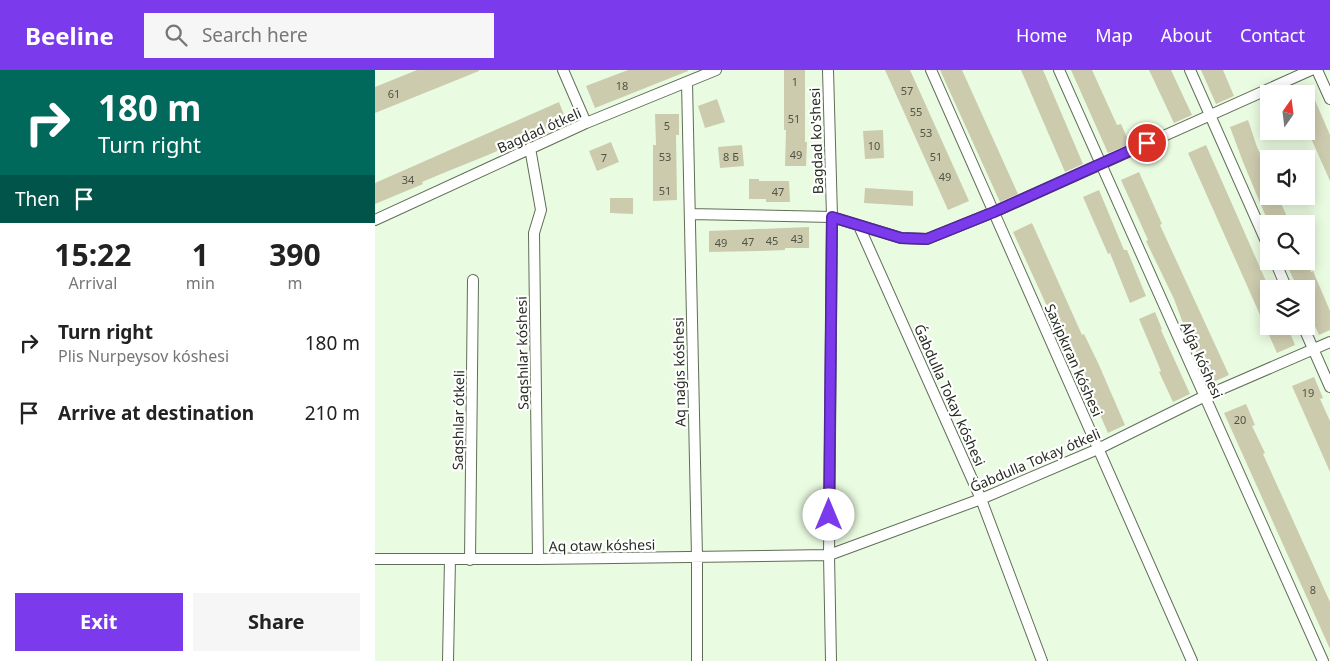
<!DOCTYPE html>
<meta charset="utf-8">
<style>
body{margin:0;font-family:"Noto Sans",sans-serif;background:#f6f6f6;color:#222;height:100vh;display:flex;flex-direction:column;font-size:19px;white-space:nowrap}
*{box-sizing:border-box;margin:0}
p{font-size:16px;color:#767676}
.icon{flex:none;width:28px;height:28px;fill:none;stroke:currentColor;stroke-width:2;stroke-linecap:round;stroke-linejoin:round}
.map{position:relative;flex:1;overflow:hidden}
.drawer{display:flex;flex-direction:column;background:#fff;width:375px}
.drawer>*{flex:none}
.guide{background:#00695c;color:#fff;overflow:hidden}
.needle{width:32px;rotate:14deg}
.tools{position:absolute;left:885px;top:15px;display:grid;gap:10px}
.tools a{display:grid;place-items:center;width:55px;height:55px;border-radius:0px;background:#fff;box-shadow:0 2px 12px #0003;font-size:25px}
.pin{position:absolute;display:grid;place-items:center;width:42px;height:42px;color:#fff;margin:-21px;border:2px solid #fff;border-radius:50%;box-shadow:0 1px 5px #0007}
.me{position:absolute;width:55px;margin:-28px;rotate:0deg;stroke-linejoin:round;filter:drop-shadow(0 0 4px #0008)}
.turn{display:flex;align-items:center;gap:18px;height:105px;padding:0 15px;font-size:22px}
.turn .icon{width:65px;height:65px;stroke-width:2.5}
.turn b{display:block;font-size:35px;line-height:42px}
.then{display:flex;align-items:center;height:48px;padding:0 15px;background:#0003;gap:10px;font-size:19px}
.eta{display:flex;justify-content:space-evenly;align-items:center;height:85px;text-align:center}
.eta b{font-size:30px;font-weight:700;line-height:35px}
.button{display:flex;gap:10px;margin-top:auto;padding:10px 15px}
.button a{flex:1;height:58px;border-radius:0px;background:#7c3aed;color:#fff;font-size:20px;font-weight:700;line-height:58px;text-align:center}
.button a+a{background:#f6f6f6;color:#222}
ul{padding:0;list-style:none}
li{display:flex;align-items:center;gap:15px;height:70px;padding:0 15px}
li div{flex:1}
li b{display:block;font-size:19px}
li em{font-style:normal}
header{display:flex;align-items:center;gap:30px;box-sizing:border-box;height:70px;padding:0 25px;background:#7c3aed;color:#fff}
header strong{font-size:24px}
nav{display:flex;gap:28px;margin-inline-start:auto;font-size:18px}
.search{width:350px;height:45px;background:#f6f6f6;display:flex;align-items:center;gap:12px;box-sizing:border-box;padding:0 18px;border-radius:0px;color:#767676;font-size:19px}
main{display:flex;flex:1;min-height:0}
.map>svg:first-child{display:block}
</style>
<header>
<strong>Beeline</strong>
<div class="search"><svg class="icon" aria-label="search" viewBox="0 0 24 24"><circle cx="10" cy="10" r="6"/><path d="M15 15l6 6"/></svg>Search here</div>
<nav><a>Home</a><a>Map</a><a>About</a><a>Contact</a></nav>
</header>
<main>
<section class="drawer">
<div class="guide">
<div class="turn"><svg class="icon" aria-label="right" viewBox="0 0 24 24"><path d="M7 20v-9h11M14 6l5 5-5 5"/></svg><div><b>180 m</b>Turn right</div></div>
<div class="then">Then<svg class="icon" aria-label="arrive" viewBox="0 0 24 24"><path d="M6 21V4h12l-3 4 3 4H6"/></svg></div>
</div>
<div class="eta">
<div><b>15:22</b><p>Arrival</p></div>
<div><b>1</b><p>min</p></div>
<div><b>390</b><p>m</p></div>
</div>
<ul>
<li><svg class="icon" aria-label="right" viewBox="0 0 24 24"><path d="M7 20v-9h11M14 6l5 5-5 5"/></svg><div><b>Turn right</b><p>Plis Nurpeysov kóshesi</p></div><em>180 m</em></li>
<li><svg class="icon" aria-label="arrive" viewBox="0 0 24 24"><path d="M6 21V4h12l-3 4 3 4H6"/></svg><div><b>Arrive at destination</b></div><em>210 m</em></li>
</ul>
<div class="button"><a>Exit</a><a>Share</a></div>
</section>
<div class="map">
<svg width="955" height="591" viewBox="0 0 955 591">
<rect width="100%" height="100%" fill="#e9fbe0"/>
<path fill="#cdcbae" d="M42,0H104V1L0,43V17Z
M253,0H313V1L220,38L211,16Z
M409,0H430V72H432L431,96H410L411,60H409Z
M510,0H535L594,131L573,140Z
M565,0H587L643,124L625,132Z
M646,0H668L708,94L690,102Z
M696,0H717L742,55L746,54L755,74L733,83Z
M774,0H796L817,45L799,53Z
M826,0H848L859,26L841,34Z
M939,28L955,65V111L931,57V32Z
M342,29L350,52L330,58L323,36Z
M184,32L191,50L113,85L66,104L47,112L48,114L0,134V113Z
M280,44H304V65H301L302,130L278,131V75H281Z
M873,50L882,77L894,102V126H903L915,154H894L868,92L855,57Z
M508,60L509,88L490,89L488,61Z
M236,72L244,92L222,101L214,81Z
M367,75L369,96L345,98L343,77Z
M831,75L894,218V256H912L920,275L902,283L813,83Z
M764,102L787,154L785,155L854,305L836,313L809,256L799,229L771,171L773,170L746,110Z
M374,109H384V111H414L415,132H391V129H374Z
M490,118L538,121V136L489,133Z
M724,120L749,180H752L771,226L755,233L735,183L733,184L708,127Z
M235,128H258V144L235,143Z
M657,153L707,265L709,264L724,295L750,355L733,363L704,297L675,243L638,162Z
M434,157V178H410V180L385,181L334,182V161Z
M910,191H932L936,202L938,201L955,241V260L944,265L931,236V219H923Z
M780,242L787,259L786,260L815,324L798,332L784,302L786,301L764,249Z
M939,307L948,328L945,329L955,351V402L917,316Z
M871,334L880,355L877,356L890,383L888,384L955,532V579L849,343Z"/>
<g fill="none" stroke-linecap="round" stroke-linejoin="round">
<defs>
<path id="minor" d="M188,0L211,53
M453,0L457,147L454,485L456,591
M556,0L817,591
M684,0L948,591
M815,0L894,178
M942,0L955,29
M312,12L322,487V591
M155,78L166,140L159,163L163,489
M315,144L457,147L526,168L552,169L619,142L936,0
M0,150L211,53L341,0
M484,156L606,429L667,591
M900,191L912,219
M928,256L955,317
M0,489H163L454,485L606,429L723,379L828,327L955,272
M95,490L98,210
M73,591L75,489"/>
</defs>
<use href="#minor" stroke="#606e58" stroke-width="12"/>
<use href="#minor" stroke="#fff" stroke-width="10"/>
</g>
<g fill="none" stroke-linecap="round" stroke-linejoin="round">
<defs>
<path id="route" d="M454,445L457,147L526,168L552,169L619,142L772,73"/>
</defs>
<use href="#route" stroke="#51269a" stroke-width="12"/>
<use href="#route" stroke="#7c3aed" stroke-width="9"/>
</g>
<g text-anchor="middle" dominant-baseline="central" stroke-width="4.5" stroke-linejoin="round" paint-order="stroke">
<g font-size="11" fill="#505445">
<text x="420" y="11">1</text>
<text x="247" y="15">18</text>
<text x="532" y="20">57</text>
<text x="19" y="23">61</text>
<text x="541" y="41">55</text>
<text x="419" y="48">51</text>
<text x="292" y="55">5</text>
<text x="551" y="62">53</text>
<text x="499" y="75">10</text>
<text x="421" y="84">49</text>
<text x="290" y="86">53</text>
<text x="356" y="86">8 Б</text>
<text x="561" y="86">51</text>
<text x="229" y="87">7</text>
<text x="570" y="106">49</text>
<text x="33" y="109">34</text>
<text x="290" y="120">51</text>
<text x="403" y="121">47</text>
<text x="422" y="168">43</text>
<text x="397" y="170">45</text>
<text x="373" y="171">47</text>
<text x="346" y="172">49</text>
<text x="933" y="322">19</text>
<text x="865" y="349">20</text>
<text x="938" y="519">8</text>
</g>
<g font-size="14" fill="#262c22" stroke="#fff">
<text transform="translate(164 60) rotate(-24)">Bagdad ótkeli</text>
<text transform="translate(441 71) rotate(-92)">Bagdad ko'shesi</text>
<text transform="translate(147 283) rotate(-91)">Saqshılar kóshesi</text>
<text transform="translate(699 290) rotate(66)">Saxipkıran kóshesi</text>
<text transform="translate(827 290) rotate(66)">Alǵa kóshesi</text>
<text transform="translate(304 302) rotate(-91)">Aq naǵıs kóshesi</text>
<text transform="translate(575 325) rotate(66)">Ǵabdulla Tokay kóshesi</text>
<text transform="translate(83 350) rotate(-89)">Saqshılar ótkeli</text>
<text transform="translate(660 390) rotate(-23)">Ǵabdulla Tokay ótkeli</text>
<text transform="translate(227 475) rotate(-1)">Aq otaw kóshesi</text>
</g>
</g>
</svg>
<div class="tools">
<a><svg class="needle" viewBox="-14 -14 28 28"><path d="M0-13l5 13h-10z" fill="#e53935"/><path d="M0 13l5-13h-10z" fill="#767676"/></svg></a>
<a><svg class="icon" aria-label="sound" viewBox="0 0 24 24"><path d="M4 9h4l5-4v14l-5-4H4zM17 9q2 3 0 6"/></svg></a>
<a><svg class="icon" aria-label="search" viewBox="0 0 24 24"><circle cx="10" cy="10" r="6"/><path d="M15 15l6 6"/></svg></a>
<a><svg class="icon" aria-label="layers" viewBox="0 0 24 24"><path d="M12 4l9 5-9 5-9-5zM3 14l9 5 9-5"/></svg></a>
</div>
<div class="pin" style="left:772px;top:73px;background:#d93025"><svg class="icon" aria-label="arrive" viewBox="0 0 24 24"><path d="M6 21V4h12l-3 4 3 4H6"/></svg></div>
<svg class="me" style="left:454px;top:445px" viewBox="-20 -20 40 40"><circle r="19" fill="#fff"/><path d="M0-13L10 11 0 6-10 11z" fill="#7c3aed"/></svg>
</div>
</main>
